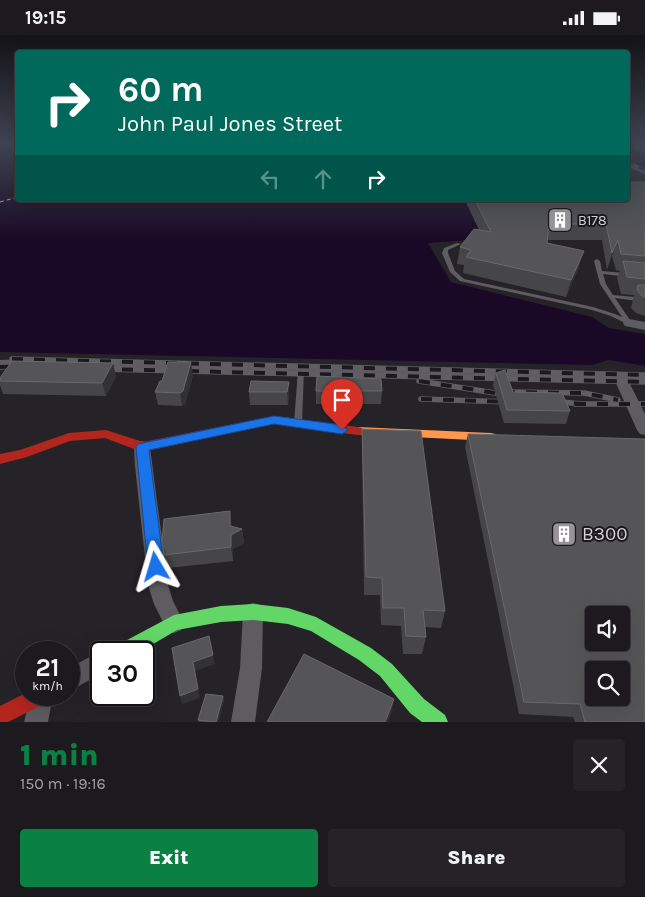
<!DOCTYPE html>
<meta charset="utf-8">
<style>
body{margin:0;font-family:Karla,sans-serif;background:#252327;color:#f1f3f6;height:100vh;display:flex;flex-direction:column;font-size:19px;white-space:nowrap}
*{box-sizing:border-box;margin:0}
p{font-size:16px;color:#a0a1a4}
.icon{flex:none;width:28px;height:28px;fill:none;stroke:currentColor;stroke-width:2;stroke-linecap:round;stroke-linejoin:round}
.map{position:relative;height:687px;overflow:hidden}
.panel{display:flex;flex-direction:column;background:#1c1a1e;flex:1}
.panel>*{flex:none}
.guide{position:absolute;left:15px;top:15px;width:615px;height:152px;border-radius:5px;box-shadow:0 5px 20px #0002,0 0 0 1px #3a383c;background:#00695c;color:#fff;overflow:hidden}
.tools{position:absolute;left:585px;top:571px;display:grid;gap:10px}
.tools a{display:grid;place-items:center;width:45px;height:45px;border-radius:5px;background:#1c1a1e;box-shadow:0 5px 20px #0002,0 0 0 1px #3a383c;font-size:25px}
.speed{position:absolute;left:15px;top:606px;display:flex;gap:10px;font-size:25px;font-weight:700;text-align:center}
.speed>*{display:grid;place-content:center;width:65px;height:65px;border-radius:50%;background:#1c1a1e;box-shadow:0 5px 20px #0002,0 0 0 1px #3a383c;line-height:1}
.speed small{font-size:12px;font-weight:400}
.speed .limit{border:2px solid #111;border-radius:8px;background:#fff;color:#111}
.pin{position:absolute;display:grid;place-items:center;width:42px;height:42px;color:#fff;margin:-51px -21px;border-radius:50% 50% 50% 0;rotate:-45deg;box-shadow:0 0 5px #0007}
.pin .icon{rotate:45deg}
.me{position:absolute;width:55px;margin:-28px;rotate:353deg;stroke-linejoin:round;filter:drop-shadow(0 0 4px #0008)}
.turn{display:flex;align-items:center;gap:18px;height:105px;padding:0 20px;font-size:22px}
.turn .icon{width:65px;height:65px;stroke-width:2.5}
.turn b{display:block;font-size:35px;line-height:42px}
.lanes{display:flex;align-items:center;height:48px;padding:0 20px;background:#0003;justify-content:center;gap:25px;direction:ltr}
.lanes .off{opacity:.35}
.round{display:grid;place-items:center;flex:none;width:52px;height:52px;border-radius:5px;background:#252327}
.overview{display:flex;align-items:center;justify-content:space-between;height:85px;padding:0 20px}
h1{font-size:30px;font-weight:800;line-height:38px;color:#0b8043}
.cta{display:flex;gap:10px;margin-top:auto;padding:10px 20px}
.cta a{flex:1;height:58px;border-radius:5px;background:#0b8043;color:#fff;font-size:20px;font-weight:800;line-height:58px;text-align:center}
.cta a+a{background:#252327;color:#f1f3f6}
.status{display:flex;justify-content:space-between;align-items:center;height:35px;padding:0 25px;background:#1c1a1e;direction:ltr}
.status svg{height:14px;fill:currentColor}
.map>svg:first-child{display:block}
</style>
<div class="status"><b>19:15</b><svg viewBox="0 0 49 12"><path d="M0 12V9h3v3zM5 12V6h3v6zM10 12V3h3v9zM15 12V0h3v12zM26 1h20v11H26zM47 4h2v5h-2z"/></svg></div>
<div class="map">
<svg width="645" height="687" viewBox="0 0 645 687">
<rect width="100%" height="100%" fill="#252328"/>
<path fill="#1a0926" d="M0,109H17L18,165H465L484,204L428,208L451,247L592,282L609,293L645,299V331L609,325L592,330L0,317Z
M628,112L645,119V133L628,127Z"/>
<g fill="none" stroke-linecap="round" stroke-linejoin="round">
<path stroke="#dec3f8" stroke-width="1" stroke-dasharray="4 3" stroke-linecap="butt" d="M0,167L18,162"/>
<path fill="#5e5b61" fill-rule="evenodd" d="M457,208L461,209L448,215V218L455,236L464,244L593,272L615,279L622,282L600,249L594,226L597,224L600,226L602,236L645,240V244L603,239L606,249L613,260L645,263V267L615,263L632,288L629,290L611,281L592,275L460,246L450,237L442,218L444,213Z
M301,333L304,335L302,388L301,390H295L294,388L298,335Z"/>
<path fill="#5e5b61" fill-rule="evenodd" d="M629,109L645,112V116L630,110Z
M628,127L645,134V139L628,132Z
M629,284L645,287V295L625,291L623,288L625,285Z
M30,324L35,325L37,328L35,331L0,333V325Z
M96,326L645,339V347H629L645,379V400L640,399L637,395L615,346L91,333L89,330Z
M142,406L148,408L150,412L168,550L173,566L184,588L181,595L174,598L167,595L154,569L148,550L135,431L134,412L136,408Z
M253,568L260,570L263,577L262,633L255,687H231L240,633L243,577L246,570Z
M101,616L104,618H101V639L69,656V633Z
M31,660H53L48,687H24Z"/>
<path fill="#63d668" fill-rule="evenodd" d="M253,569L288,573L316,582L371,613L392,629L424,664L445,680L448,687H422L410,678L380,641L359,625L311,596L288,589L253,585L221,587L177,595L138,618H111L114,612L174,580L221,571Z"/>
<path fill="#ff974d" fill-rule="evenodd" d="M358,392L491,398L495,399L497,402L495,405L491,406L354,399L352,396L354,393Z"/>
<path fill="#b3261e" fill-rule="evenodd" d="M274,381L358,392L362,393L364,396L362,399L358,400L274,389L142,417L105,403L70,406L27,422L0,429V419L20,415L69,398L106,395L143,407Z
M26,658V660H50L48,667L8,687H0V671Z"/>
<defs>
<path id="rail-far1" d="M628,110L645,116
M628,127L645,135"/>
<path id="rail" d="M12,324L645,340
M0,332L22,331
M100,334L645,347
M419,346L508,360
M504,357L584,358L618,365
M421,364L513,367
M552,366L581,369
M575,369H645"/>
</defs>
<use href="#rail-far1" stroke="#605e63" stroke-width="3"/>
<use href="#rail" stroke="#605e63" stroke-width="5.5"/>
<use href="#rail-far1" stroke="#1c1820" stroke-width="2" stroke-dasharray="6" stroke-linecap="butt"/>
<use href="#rail" stroke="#1c1820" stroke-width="4" stroke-dasharray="11" stroke-linecap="butt"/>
</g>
<path fill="#464648" d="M645,147V281L636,278L631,273L634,260L621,259L617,243L620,236L616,235L612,221L607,235L602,205H547V208L579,232L566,262L463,238L464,230L457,229L460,212L479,195L465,165H628Z
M496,338L513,357L570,376L566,389L504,388L493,350Z
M193,340L185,369L182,371L158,370L155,357Z
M116,341L106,361L3,359L0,350V343Z
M289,347V360L288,370H250L249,357Z
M316,356H382L381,369H316Z
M362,394L445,576L441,593L425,592L426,602L422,619H403L401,591L381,590L380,560H364L362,412Z
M468,399L645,687H575L573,682L519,679L465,412Z
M232,491L242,494L244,508L233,514V526L168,533L164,520Z
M223,661L224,665L218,687H199L198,685Z"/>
<path fill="#323235" d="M618,205L612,221L607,235L612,218Z
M584,216L579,232L566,262L571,245Z
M191,327L193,340L185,369L182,371L180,358Z
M113,328L116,341L106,361L102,348Z
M289,347V360L288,370L287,357Z
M230,476L232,490V499L242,494L244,508L233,514V526L231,512Z
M213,620L215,629L195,636L200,663L182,669L180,661L193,627Z
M223,661L224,665L218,687H216Z
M394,664L392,676L388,687H385Z"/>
<path fill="#555557" stroke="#69696b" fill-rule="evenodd" d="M628,147H645V221L621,219L618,205L612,218L606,189H549L547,208L584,216L571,245L466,222L471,215L460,212L474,194L491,197L475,165H628Z
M623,226L645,228V244L627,242Z
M638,250H645V262L642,261L637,255Z
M12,326L113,328L102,348L0,346V343Z
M168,327H191L183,356L180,358L155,357L160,346H162Z
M505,335L513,357L562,358L570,376L507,375L496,338Z
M317,341L381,344L382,356H316Z
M251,346L289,347L287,357H249Z
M362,394L421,396L445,576L423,575L426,602L406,601L404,573H383L382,543L366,542Z
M468,399L645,404V687H585L580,669L524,667ZM594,580H621V608H594ZM594,635H621V662H594Z
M230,476V491L242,494L231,500V512L164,520L162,506L164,484Z
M209,601L213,620L193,627L198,654L180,661L172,613Z
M304,619L394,664L385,687H267Z
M206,659L223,661L216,687L198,685Z"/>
<linearGradient id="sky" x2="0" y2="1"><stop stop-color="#141316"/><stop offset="0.53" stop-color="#404553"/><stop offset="1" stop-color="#404553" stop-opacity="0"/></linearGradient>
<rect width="645" height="205" fill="url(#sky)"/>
<path fill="#1a73e8" stroke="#114b97" d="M274,381L342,390L348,395L342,399L274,389L149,415L164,532L162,537L156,539L151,537L148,532L136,412L138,409Z"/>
<defs>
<symbol id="building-square" viewBox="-11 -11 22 22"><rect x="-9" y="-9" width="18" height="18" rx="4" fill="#979499" stroke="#1c1820"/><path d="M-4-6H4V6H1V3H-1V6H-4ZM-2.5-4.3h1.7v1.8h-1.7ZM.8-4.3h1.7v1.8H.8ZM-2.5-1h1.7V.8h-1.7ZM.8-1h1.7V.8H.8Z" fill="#fff"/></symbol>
</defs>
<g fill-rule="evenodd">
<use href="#building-square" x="546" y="171" width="28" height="28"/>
<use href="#building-square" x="550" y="485" width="28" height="28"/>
</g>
<g text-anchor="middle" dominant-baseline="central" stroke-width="4" stroke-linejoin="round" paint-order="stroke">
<g font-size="14" fill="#d4d1d6" stroke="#1c1820" text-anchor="start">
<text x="578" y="185">B178</text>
</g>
<g font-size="19" fill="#d4d1d6" stroke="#1c1820" text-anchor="start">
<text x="582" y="499">B300</text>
</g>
</g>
</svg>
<div class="tools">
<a><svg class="icon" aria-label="sound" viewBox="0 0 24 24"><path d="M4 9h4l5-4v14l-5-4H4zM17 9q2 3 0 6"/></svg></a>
<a><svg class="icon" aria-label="search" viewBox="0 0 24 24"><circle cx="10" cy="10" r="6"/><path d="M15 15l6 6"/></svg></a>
</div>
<div class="speed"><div>21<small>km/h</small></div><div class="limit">30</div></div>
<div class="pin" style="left:342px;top:395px;background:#d93025"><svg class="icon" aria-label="arrive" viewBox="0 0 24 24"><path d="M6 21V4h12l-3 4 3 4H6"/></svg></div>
<svg class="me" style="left:156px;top:532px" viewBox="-20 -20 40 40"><path d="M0-17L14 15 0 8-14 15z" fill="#1a73e8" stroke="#fff" stroke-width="4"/></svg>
<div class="guide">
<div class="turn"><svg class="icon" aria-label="right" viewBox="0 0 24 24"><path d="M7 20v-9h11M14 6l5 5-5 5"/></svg><div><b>60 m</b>John Paul Jones Street</div></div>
<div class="lanes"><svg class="icon off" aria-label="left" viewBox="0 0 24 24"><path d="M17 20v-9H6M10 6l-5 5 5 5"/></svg><svg class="icon off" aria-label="ahead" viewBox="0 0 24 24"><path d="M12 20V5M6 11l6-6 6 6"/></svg><svg class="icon" aria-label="right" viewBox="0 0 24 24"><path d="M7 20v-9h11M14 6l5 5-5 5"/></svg></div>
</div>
</div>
<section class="panel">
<div class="overview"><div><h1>1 min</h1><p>150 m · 19:16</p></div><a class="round"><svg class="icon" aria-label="close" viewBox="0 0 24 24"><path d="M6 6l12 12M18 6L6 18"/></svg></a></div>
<div class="cta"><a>Exit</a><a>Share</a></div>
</section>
